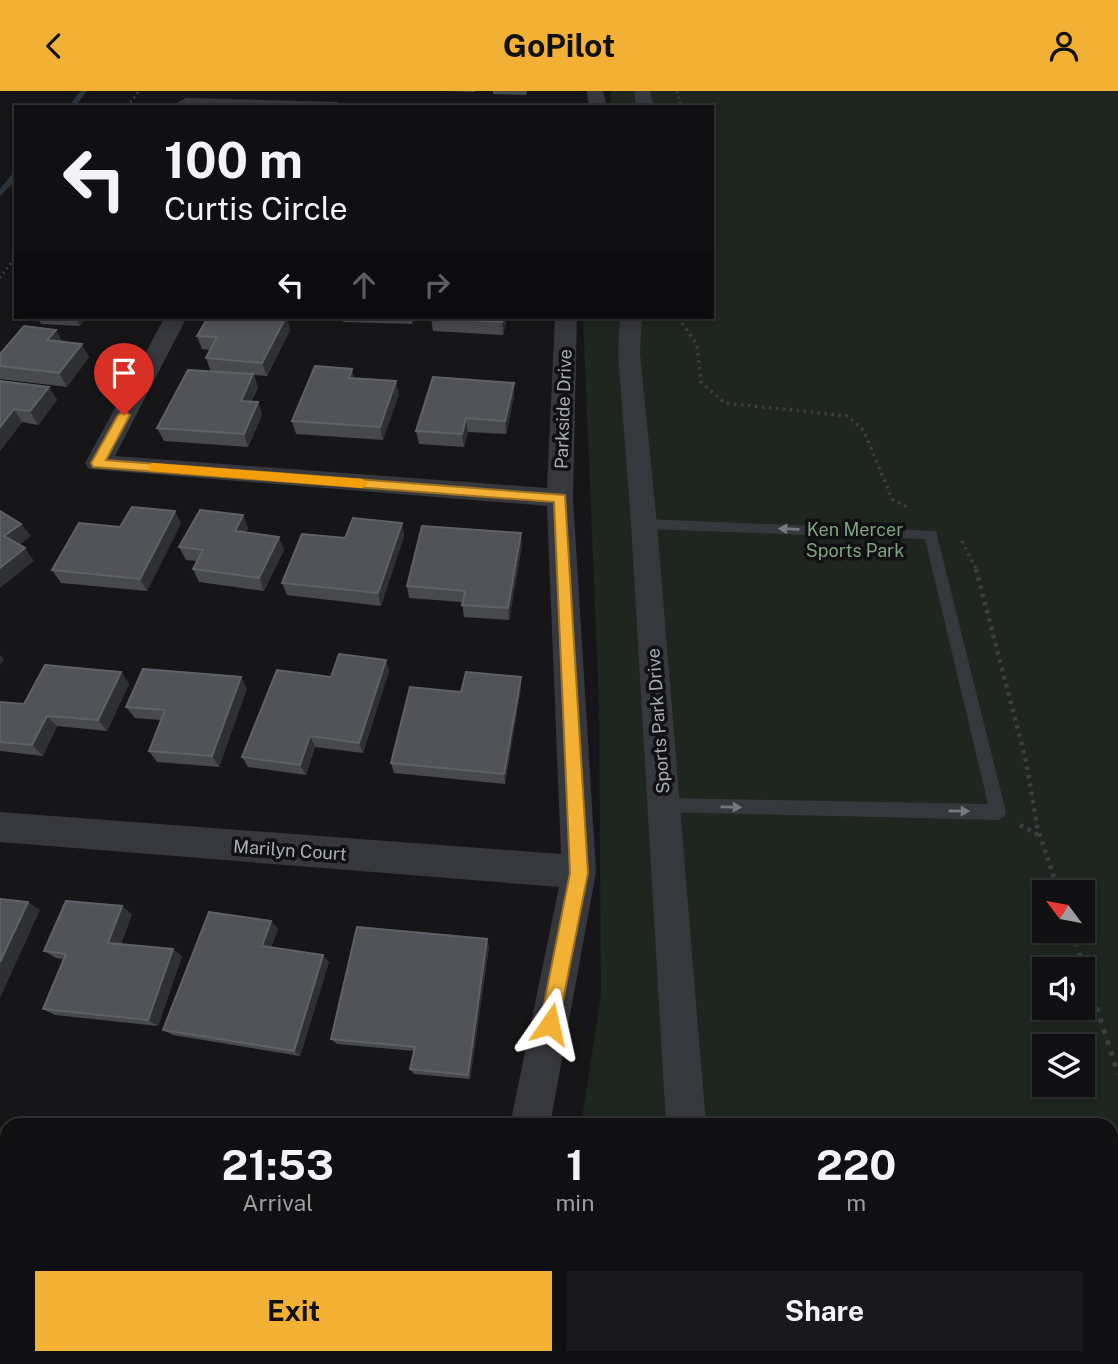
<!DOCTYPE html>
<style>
body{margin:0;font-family:"Public Sans",sans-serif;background:#19191b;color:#f1f3f6;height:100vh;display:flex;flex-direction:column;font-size:26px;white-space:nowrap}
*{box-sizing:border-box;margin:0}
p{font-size:23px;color:#9c9d9f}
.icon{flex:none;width:38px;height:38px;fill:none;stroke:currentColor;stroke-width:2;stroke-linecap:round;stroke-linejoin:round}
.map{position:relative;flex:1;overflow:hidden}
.side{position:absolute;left:0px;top:1027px;width:1118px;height:247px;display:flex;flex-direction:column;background:#101012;border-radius:21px 21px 0 0;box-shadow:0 4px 10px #0003,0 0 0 2px #303032}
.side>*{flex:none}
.top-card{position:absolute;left:14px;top:14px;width:700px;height:214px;border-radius:0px;box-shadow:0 4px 10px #0003,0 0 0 2px #303032;background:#101012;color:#f1f3f6;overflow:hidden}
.needle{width:46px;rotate:302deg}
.buttons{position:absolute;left:1032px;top:789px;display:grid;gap:14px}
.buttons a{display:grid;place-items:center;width:63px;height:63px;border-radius:0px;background:#101012;box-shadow:0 4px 10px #0003,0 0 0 2px #303032;font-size:35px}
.pin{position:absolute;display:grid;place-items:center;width:60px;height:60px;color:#fff;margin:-72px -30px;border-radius:50% 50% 50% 0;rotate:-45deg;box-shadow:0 0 7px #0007}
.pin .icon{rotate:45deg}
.me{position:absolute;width:77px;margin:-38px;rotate:11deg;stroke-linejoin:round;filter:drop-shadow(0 0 5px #0008)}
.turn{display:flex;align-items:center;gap:24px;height:147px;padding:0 35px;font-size:32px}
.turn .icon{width:91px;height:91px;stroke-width:2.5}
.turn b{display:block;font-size:49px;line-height:60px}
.lanes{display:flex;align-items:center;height:66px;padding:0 35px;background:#0003;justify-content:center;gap:35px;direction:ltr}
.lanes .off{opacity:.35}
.eta{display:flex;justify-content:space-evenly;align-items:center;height:119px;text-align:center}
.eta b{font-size:42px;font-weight:700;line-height:49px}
.button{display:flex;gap:14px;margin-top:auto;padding:14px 35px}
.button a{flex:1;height:80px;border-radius:0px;background:#f2b134;color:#111;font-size:28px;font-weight:700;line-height:80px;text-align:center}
.button a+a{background:#19191b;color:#f1f3f6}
header{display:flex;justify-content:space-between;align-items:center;height:91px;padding:0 35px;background:#f2b134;color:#111;font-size:32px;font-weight:700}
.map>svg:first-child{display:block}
</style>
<header><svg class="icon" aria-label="back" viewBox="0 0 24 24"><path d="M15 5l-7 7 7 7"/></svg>GoPilot<svg class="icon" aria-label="person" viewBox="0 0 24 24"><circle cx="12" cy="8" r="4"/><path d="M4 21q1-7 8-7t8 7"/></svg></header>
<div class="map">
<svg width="1118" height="1273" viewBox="0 0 1118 1273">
<rect width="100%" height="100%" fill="#161618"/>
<path fill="#1e261f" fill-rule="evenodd" d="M611,0H1118V1273H544L545,1267H1111V1034H581L601,904L599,614L583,226H712V16H610ZM1045,802H1083V840H1045ZM1045,878H1083V917H1045ZM1045,956H1083V994H1045Z"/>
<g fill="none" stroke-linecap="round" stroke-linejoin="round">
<path fill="#2c353c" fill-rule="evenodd" d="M81,0H87L75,16H68Z
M13,82H16V89L0,105V98Z"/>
<path stroke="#3d3f44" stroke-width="2.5" stroke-dasharray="2 3.5" stroke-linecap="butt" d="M677,0L681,16
M127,16L139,0
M0,187L16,165"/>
<path stroke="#3d3f44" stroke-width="3.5" stroke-dasharray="2.5 4.5" stroke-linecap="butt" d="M678,226L697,254L701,291L725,312L848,325L864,340L892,408L909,417
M962,450L977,480"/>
<path stroke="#3d3f44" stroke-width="4.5" stroke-dasharray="3.5 5" stroke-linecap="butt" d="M976,478L1026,670L1037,735L1059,802
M1020,734L1040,745"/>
<path stroke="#3d3f44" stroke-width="5" stroke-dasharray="4.5 7" stroke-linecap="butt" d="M1072,840L1118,983"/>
<path fill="#37383d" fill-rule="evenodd" d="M644,428L936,440L1006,721L1004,726L998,729L663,721L657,719L655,714L657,709L663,707L988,713L925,448L644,438L637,433Z
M1111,1153L1118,1156V1181L1111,1178Z"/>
<path fill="#37383d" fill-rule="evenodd" d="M587,0H603L607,16H589Z
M634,0H650L654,16H636Z
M186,7L337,11L345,16H180L177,12Z
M165,226H187L115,365L547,397L555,226H577L573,407L596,781L550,1034H510L559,796L0,751V721L561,763L547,415L89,378L85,372Z
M620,226H642L640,262L657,433L706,1034H666L631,433L618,262Z
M462,1267H508L507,1273H461Z
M672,1267H718V1273H672Z"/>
</g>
<path fill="#47494d" d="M445,0H475V1Z
M493,0H527L526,4L493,3Z
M37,226H86L80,235L41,233Z
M208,226H290L288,229H287L290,239L267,285L254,284L258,297L251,310L258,311L262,324L248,356L164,350L157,337L211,281L206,267L210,259L202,258L197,245Z
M342,226H414L412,233L343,231Z
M507,226L503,244L433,240L431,227Z
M62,251L89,266L67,296L0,288V263Z
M354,287L399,303L383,349L296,343L292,330Z
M0,290L49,296L57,309L38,334L22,331L0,360Z
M514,305L506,343L468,341L464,356L419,353L416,340Z
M243,424L248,437L246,442L279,446L284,459L264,500L199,491L193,478L197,470L186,469L179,456Z
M181,432L147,500L61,492L52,479L120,436Z
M402,432L404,445L381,515L287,504L282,492L345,447Z
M522,454L509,529L464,526L462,511L409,507L407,495Z
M386,569L389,580L363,662L315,656L306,684L248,676L242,666L331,586Z
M121,581L129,593L107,640L57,635L43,665L0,660V611L24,613Z
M247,597L219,676L157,671L149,660L161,629L135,627L126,616Z
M521,597L505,693L394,682L391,672L461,601Z
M132,823L121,853L182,865L158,935L55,924L43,918L64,868L56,867L44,860Z
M271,830L278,838L271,856L329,871L300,965L173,944L163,939Z
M489,855L470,988L414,983L410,978L414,960L337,953L331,948Z"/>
<path fill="#2f3033" d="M75,226H86L80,235Z
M286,226L290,239L267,285L262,272Z
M503,226H507L503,244L502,231Z
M56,239L63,252L47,249Z
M82,253L89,266L67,296L59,282Z
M352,278L355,291L349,287Z
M253,283L258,297L246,323L241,310Z
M396,290L399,303L383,349L380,336Z
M514,292V305L506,343L505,330Z
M49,296L57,309L38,334L30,320Z
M258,311L262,324L248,356L244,343Z
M14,318L22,331L0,360V336Z
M466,327L468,341L464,356L462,343Z
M175,420L181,432L147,500L140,488Z
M243,424L248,437L240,453L235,440Z
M402,432L404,445L381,515L378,502Z
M21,433L31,445L14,458L4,445Z
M521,442L522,454L509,529L508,517Z
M279,446L284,459L264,500L259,487Z
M25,457L34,470L0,497V477Z
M0,564L4,568L0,574Z
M386,569L389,580L363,662L359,652Z
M121,581L129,593L107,640L98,629Z
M241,586L247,597L219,676L212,665Z
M521,586V597L505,693L504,683Z
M47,625L57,635L43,665L32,654Z
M310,645L315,656L306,684L300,674Z
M28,811L40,819L0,907V871Z
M122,815L132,823L118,859L108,852Z
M271,830L278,838L269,862L262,855Z
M487,848L489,855L470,988L468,984Z
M173,858L182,865L158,935L148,929Z
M323,864L329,871L300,965L294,960Z
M7,1156V1199L0,1218V1175Z
M186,1267H196L194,1273H184Z
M310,1267H316L315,1273H308Z"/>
<path fill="#525359" stroke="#5f6168" stroke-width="2" d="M208,226H286L262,272L206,267L217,246L197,245Z
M431,226H503L502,231L431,227Z
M24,235L56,239L47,249L82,253L59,282L0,275V263Z
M315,275L352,278L349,287L396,290L380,336L292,330Z
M188,279L253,283L241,310L258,311L244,343L157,337Z
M433,286L514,292L505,330L466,327L462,343L416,340Z
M0,290L49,296L30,320L14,318L0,336Z
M132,416L175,420L140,488L52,479L79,432L120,436Z
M200,419L243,424L235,440L279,446L259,487L193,478L203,459L179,456Z
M0,420L21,433L4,445L25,457L0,477Z
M353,427L402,432L378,502L282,492L302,443L345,447Z
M422,435L521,442L508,517L462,514L465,500L407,495Z
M339,563L386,569L359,652L310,645L300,674L242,666L277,579L331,586Z
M45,574L121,581L98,629L47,625L32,654L0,651V611L24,613Z
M143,578L241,586L212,665L149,660L165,619L126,616Z
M466,581L521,586L504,683L391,672L410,596L461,601Z
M0,808L28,811L0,871Z
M66,810L122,815L108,852L173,858L148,929L43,918L66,863L44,860Z
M209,821L271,830L262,855L323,864L294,960L163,939Z
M357,836L487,848L468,984L410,978L415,956L331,948Z
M0,1094H7V1156L0,1175Z
M18,1267H186L184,1273H28L17,1271Z
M223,1267H310L308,1273H221Z"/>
<defs><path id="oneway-solid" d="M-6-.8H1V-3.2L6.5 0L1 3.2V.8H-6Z" transform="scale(1.75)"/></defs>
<g fill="#757881">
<use href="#oneway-solid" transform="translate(789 438) rotate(-178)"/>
<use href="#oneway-solid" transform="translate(731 716) rotate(1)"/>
<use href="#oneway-solid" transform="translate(959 720) rotate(1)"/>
</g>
<path fill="#f2b134" stroke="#9d7322" stroke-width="2" d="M124,320L130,324L106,369L565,404L588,782L557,940L550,943L543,940L540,933L570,782L554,411L93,376L91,372L118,324Z"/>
<path fill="#f59e0b" d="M153,372L362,388L369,392L362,397L149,380V373Z"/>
<g text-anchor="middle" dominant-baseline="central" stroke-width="7" stroke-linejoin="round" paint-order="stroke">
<g font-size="18" fill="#a8adb8" stroke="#111113">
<text transform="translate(563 318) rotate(-88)">Parkside Drive</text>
<text transform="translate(658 630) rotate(-94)">Sports Park Drive</text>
<text transform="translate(290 759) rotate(4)">Marilyn Court</text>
</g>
<g font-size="18" fill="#7fa381" stroke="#111113">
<text x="855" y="438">Ken Mercer<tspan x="855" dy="21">Sports Park</tspan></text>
</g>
</g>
</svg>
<div class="buttons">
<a><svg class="needle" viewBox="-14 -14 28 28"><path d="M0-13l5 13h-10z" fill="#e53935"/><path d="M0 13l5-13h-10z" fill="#9c9d9f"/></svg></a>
<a><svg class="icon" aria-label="sound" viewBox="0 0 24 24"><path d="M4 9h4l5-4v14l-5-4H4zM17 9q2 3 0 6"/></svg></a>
<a><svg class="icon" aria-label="layers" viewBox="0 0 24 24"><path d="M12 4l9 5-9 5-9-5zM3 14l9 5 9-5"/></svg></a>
</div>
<div class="pin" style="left:124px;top:324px;background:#d93025"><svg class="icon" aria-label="arrive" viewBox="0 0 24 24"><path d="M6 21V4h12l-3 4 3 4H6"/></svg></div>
<svg class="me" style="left:550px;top:933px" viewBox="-20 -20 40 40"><path d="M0-17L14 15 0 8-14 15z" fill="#f2b134" stroke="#fff" stroke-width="4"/></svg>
<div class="top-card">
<div class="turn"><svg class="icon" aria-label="left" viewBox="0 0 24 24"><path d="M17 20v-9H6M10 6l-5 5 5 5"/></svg><div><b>100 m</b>Curtis Circle</div></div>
<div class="lanes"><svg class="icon" aria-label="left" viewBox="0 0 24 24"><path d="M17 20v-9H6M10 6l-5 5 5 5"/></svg><svg class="icon off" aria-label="ahead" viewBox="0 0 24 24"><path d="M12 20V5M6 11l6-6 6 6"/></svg><svg class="icon off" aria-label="right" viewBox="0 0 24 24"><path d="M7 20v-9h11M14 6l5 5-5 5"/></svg></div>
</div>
<section class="side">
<div class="eta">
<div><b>21:53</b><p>Arrival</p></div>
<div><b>1</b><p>min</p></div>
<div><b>220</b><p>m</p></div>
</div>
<div class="button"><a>Exit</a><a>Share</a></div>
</section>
</div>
